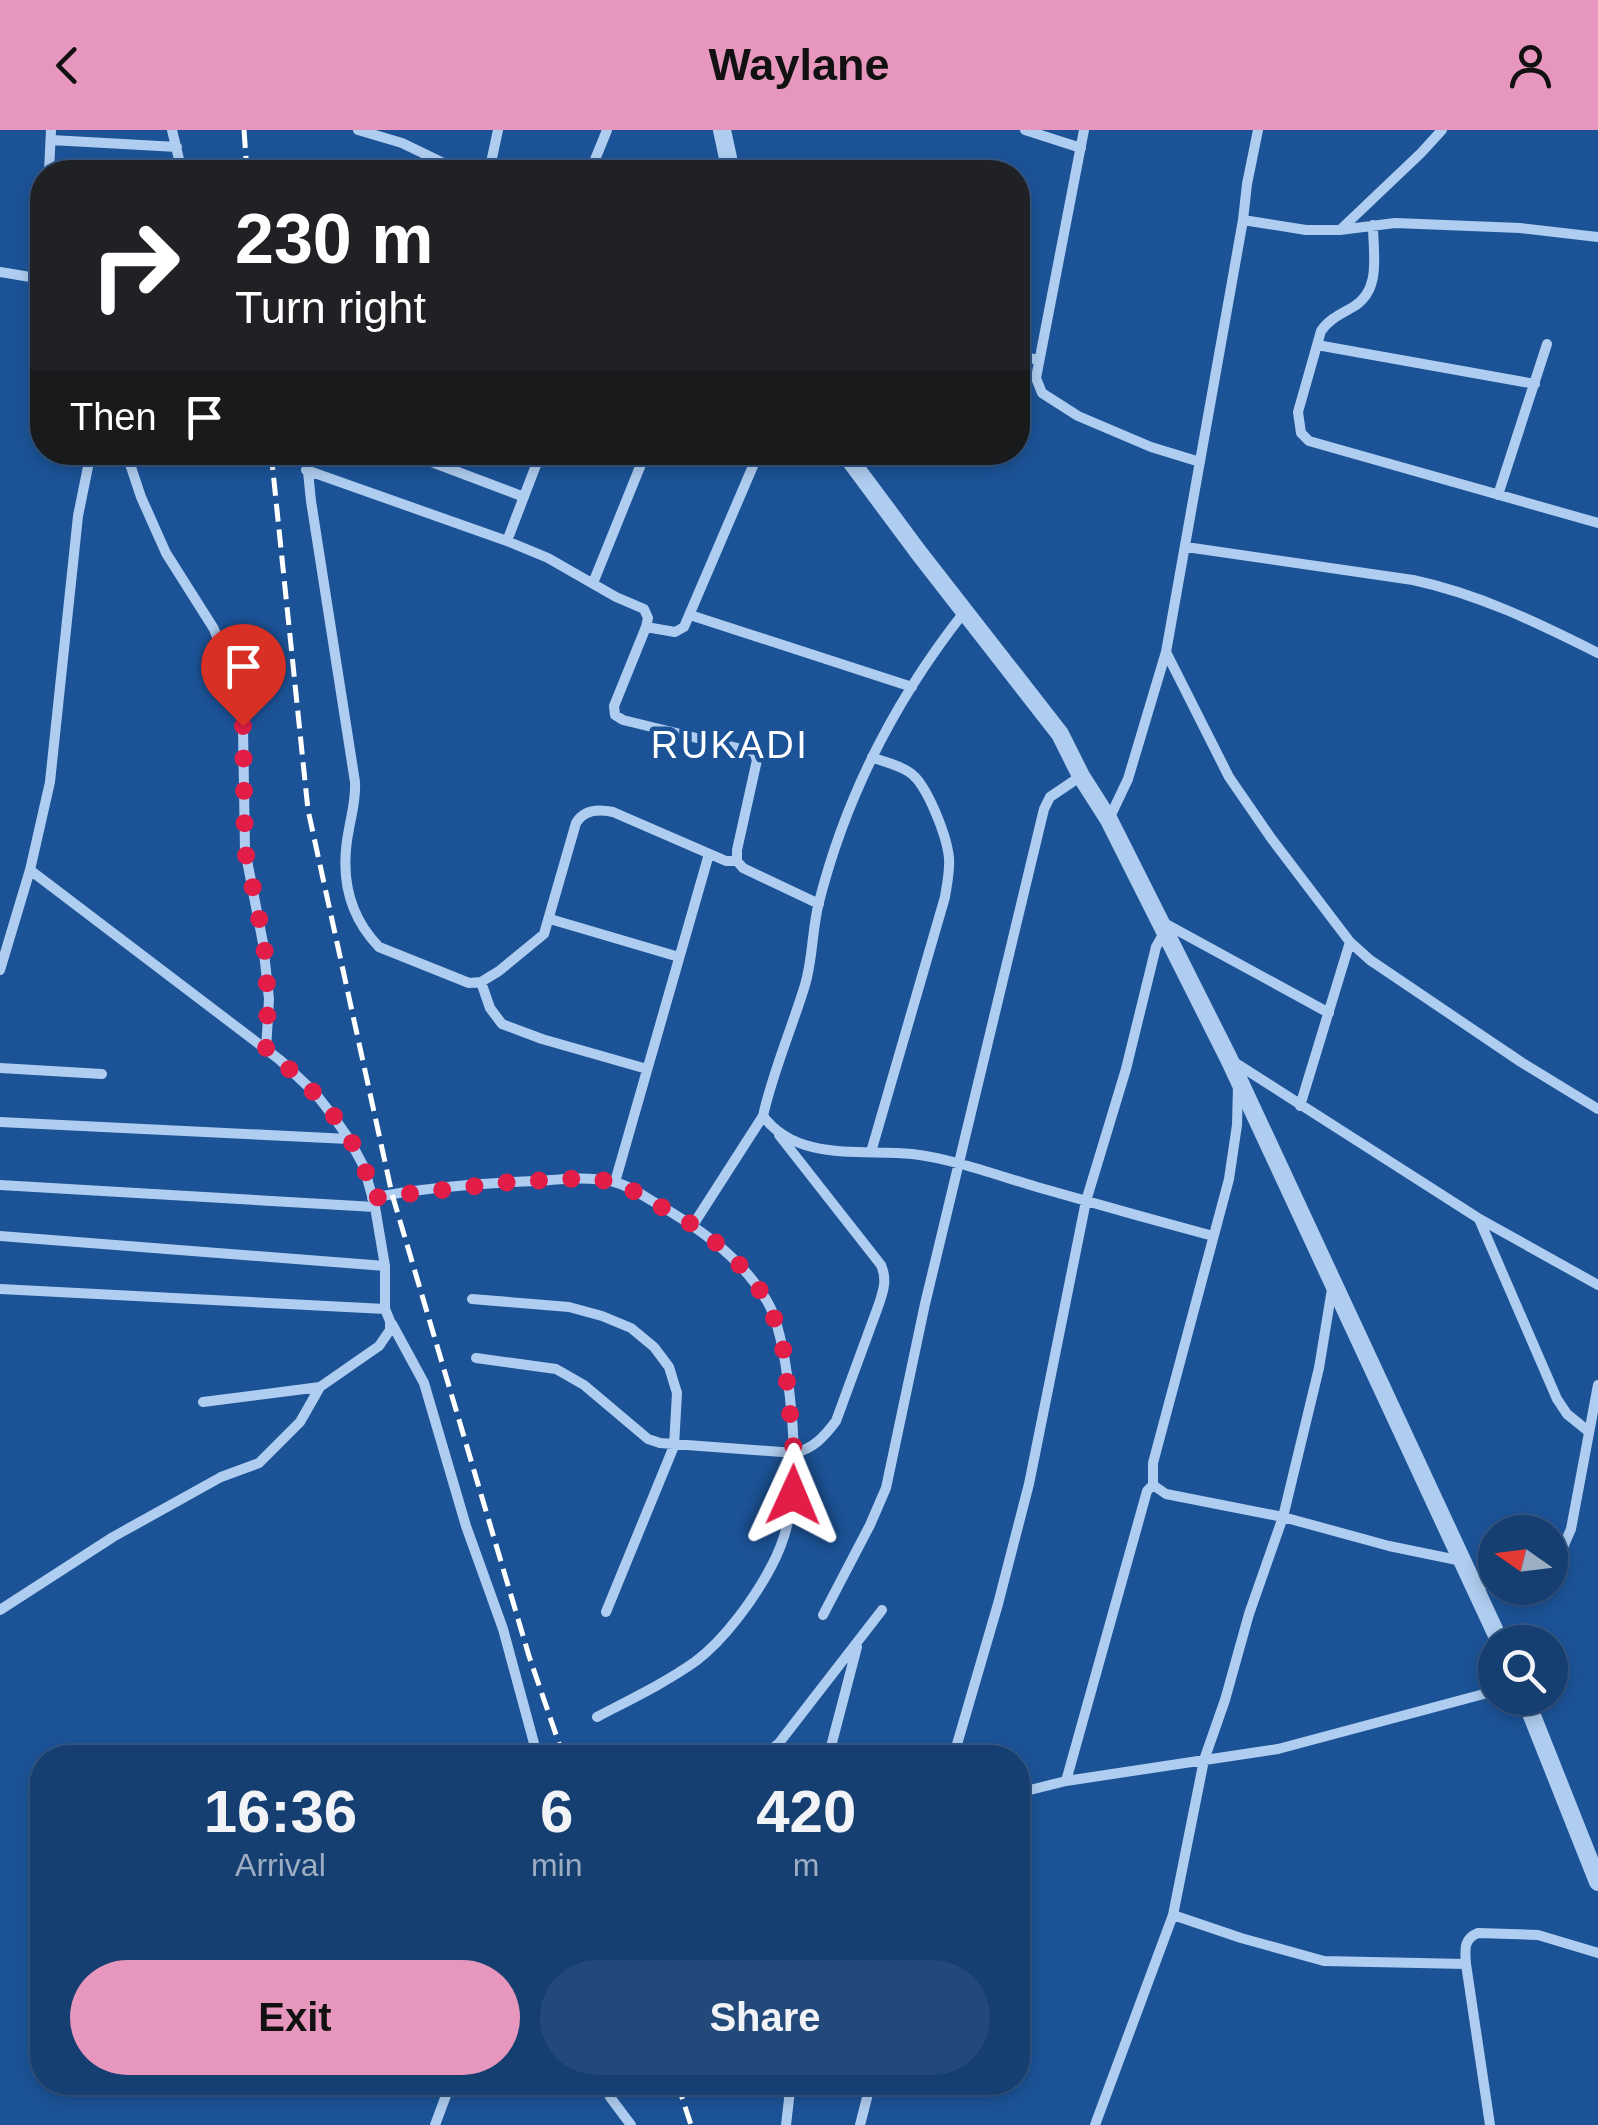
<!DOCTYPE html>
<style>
body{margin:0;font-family:Helvetica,sans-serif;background:#224979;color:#f1f3f6;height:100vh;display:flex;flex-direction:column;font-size:38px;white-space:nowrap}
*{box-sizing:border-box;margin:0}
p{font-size:32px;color:#9daec3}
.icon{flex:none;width:55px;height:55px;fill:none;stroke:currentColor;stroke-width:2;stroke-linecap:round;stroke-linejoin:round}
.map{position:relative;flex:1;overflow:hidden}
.panel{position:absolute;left:30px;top:1615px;width:1000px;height:350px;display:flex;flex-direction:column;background:#153e71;border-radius:40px;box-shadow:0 5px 15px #0003,0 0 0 2px #345784}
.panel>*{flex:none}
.top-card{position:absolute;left:30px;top:30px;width:1000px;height:305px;border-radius:40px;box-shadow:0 5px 15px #0003,0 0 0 2px #345784;background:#202124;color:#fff;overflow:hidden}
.needle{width:65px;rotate:284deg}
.buttons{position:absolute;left:1478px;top:1385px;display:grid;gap:20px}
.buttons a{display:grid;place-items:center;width:90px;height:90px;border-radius:50%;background:#153e71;box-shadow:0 5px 15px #0003,0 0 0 2px #345784;font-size:50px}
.pin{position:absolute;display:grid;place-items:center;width:85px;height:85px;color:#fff;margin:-102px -42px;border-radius:50% 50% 50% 0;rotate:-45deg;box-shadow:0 0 10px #0007}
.pin .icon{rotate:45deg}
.me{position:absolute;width:110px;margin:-55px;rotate:1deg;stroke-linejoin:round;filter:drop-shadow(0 0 8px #0008)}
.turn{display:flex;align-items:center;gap:35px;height:210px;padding:0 40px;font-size:45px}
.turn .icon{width:130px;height:130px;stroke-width:2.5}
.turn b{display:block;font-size:70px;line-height:85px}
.then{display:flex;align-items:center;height:95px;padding:0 40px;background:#0003;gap:20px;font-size:38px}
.eta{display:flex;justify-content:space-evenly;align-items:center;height:170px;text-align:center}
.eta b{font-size:60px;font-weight:600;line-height:70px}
.action{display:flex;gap:20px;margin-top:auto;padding:20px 40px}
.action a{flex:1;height:115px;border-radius:60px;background:#e797bd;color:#111;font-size:40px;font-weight:600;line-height:115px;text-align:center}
.action a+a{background:#224979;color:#f1f3f6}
header{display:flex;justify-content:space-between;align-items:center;height:130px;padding:0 40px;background:#e797bd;color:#111;font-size:45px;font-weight:600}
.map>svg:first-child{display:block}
</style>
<header><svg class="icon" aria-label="back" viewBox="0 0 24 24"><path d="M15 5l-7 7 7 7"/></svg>Waylane<svg class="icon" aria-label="person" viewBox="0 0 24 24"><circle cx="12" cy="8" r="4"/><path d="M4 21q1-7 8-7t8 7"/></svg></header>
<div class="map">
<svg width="1598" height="1995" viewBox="0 0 1598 1995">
<rect width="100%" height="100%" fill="#1c5397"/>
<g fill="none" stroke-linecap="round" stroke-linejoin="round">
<path stroke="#afcdf0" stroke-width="10" d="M172,0L182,42
M358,0L402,13L462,42
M1025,0L1081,18
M1084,0L1036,248L1042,263L1078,286L1151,317L1200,332
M1258,0L1247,54L1243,90L1306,100H1340L1395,93L1520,98L1598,107
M51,10L177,17
M49,42L51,0
M489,42L498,0
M590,42L607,0
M1373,95C1373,124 1382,160 1353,177C1341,184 1329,189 1321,201L1298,282L1301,303L1309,311L1598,393
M1340,100L1421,23L1442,0
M0,142L42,149
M1317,215L1535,254
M1018,225L1038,230
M126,322L141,367L166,423L214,499L235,554L243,597L245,720L263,813L269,869L266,920
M306,322L311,371L355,652C356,669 352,682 349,699C340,743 347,784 379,817L469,853L481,852L499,841L544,804L576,693C584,679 599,679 613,682L726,731H737
M405,322L524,367
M513,322L537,332
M306,340L507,411L548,428L616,467L644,479L648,488L646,497L614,576L615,585L623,590L754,622L757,630L737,720V731L743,738L819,774
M1498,365L1547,214
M507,411L541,322
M1186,417L1413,450C1479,464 1538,493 1598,523
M593,453L646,322
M965,481C897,567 846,666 819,772C812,799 813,828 805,855C792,898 773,941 763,986C797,1032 861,1019 912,1024C954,1029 996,1045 1037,1057C1096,1074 1154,1090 1213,1106
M690,485L912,557
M646,497L675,502L684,497L759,322
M1166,522L1229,647L1271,708L1350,812L1370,830L1521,932L1598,979
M1109,689L1128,649L1166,522L1243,90
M550,789L679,827
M1164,793L1329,883
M0,840L30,740L50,652L78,386L91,322
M481,852L490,878L502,894L542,909L647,939
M1234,932L1478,1088L1598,1155
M0,938L102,944
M1300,976L1350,812
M0,992L349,1009
M871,1022L945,767C947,754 950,741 949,728C947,707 927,653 909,642C899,635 884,632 872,627
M615,1052L709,724
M0,1055L375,1077
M372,1068C426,1057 483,1053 538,1051C563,1049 589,1046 614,1052C628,1055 642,1065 654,1072C699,1098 740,1126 767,1171C788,1206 798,1323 793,1365C790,1389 783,1415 771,1437C754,1469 725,1509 696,1531C665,1553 631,1569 597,1587
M1479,1089L1557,1269L1567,1284L1588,1301
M693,1095L763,986
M0,1106L385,1136
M0,1159L385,1179
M472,1169L569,1177L602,1186L631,1198L654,1217L669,1237L677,1263L674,1316L606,1482
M392,1194L424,1253L466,1396L503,1499L538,1628
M476,1228L556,1239L584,1255L648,1309L660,1313L795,1323C814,1318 824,1307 836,1291L879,1174C884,1159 887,1149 881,1135L779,1005
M203,1272L320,1257
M1153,1355L1166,1364L1283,1387L1389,1416L1462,1431
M1550,1423L1564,1415L1571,1399L1598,1255
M1475,1459L1495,1449
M0,1480L113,1407L221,1347L259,1333L300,1292L320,1257L379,1216L390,1200V1191L385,1179V1136L375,1077L364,1037L349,1009L333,986L315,963L280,930L30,740
M823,1485L870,1395L886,1358L925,1174L1044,679L1050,667L1081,646
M761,1628L779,1613L882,1480
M828,1628L857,1517
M953,1628L998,1474L1029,1354L1086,1071L1126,939L1156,817L1165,801
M1066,1651L1147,1361L1153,1355V1333L1229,1049L1237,995L1238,956
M1018,1663L1066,1651L1278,1619L1495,1561
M1173,1785L1241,1808L1324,1831L1466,1834
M604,1952L610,1967L631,1995
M435,1995L451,1952
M786,1995L791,1952
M860,1995L871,1952
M1095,1995L1173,1785L1204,1630L1225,1570L1249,1484L1283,1387L1319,1238L1332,1159
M1490,1995L1466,1834C1465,1820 1463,1809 1478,1803L1538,1805L1598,1823"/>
<path stroke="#afcdf0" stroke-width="18" d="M722,0L731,42
M844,322L919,423L1060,604L1081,646L1109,690L1229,929L1500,1512
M1525,1568L1598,1752"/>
<path stroke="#fff" stroke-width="5" stroke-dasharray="18 8" stroke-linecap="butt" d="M244,0L247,42
M271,322L308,680L392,1064L529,1526L564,1628
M677,1952L691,1995"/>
</g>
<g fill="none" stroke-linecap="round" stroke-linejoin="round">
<path stroke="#e11d48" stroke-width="18" stroke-dasharray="0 32.4" d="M243,596L245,720L264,812L268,869L266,920C305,950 345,990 364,1037C368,1047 369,1058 372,1068L511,1052L586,1048L615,1052L628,1058L693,1095L712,1109L744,1139L770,1174L784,1222L794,1323L793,1365"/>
</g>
<g text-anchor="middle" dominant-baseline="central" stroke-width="9" stroke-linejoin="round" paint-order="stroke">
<g font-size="38" letter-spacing="2.5" fill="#fff" stroke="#1c5397">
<text x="730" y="615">RUKADI</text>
</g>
</g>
</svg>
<div class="buttons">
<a><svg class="needle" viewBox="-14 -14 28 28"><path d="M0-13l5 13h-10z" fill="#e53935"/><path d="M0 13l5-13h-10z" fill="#9daec3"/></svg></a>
<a><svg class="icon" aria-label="search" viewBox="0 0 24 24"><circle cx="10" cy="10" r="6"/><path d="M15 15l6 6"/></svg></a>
</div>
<div class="pin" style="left:243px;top:596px;background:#d93025"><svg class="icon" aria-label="arrive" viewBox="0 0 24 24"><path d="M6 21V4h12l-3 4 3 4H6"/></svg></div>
<svg class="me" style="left:793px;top:1365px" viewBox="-20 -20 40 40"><path d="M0-17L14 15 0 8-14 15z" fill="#e11d48" stroke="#fff" stroke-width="4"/></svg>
<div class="top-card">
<div class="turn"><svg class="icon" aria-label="right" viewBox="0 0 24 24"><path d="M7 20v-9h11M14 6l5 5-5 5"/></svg><div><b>230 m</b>Turn right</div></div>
<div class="then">Then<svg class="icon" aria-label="arrive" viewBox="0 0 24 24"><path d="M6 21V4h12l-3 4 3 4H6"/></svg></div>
</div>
<section class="panel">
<div class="eta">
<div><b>16:36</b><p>Arrival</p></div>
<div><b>6</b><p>min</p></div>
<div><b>420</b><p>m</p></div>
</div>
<div class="action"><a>Exit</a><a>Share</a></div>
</section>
</div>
